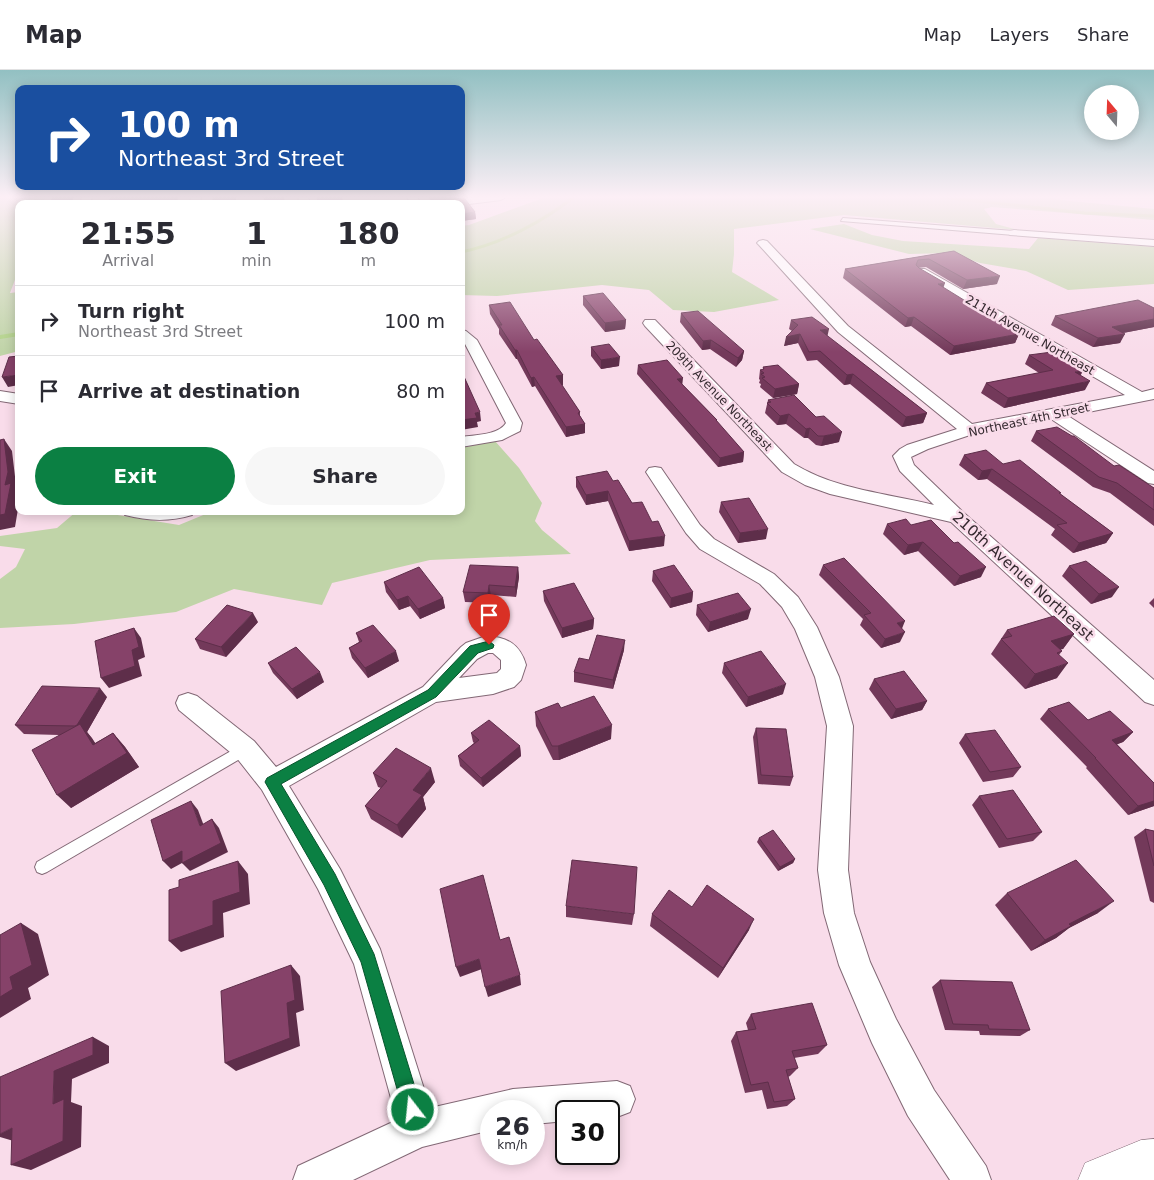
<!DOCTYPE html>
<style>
body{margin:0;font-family:"DejaVu Sans",sans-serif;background:#f7f7f7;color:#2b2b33;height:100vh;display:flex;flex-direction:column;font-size:19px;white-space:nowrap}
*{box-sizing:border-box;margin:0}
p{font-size:16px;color:#7c7c81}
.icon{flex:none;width:28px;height:28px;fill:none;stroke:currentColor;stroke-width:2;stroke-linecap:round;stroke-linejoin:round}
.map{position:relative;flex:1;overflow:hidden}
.details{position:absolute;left:15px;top:130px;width:450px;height:315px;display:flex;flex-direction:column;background:#fff;border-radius:10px;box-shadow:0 2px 12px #0003}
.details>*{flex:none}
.top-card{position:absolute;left:15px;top:15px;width:450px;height:105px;border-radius:10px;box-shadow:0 2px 12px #0003;background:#1a4fa0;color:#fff;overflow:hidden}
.needle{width:32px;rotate:341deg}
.tools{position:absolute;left:1084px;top:15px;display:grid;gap:10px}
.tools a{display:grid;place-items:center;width:55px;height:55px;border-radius:50%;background:#fff;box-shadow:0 2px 12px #0003;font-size:25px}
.speed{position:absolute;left:480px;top:1030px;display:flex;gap:10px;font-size:25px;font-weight:700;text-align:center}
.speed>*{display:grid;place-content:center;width:65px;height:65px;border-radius:50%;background:#fff;box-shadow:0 2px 12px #0003;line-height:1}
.speed small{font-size:12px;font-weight:400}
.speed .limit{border:2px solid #111;border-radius:8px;background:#fff;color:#111}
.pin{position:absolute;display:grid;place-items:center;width:42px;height:42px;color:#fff;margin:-51px -21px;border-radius:50% 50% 50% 0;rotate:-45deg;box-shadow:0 0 5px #0007}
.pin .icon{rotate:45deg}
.me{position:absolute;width:55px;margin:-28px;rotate:344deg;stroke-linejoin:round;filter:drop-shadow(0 0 4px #0008)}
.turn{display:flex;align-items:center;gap:18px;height:105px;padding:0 20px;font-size:22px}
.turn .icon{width:65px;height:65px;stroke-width:2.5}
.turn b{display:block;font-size:35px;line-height:42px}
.eta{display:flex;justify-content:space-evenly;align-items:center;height:85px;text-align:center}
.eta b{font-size:30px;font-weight:700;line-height:35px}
.cta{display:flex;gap:10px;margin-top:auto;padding:10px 20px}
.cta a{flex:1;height:58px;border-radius:30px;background:#0b8043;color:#fff;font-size:20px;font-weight:700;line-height:58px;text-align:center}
.cta a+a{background:#f7f7f7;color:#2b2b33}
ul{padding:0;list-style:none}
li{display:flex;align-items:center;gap:15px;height:70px;padding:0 20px;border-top:1px solid #e1e1e2}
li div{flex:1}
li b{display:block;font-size:19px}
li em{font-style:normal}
header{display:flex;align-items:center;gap:30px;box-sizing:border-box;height:70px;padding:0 25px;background:#fff;border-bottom:1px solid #e1e1e2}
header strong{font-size:24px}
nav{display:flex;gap:28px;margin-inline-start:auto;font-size:18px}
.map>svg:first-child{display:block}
</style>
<header>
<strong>Map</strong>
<nav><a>Map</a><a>Layers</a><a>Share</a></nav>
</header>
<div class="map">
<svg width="1154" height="1110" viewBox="0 0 1154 1110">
<rect width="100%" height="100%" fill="#f9dcea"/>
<path fill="#c0d4a8" d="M0,127H45L43,134H19V199L10,223L19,222V281L0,286Z
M546,127H1041L1070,131L1154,139V150L992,137L984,139L996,154L1018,160L844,145L734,159V184L732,202L779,230L714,242L673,240L649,220L602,215L497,226L461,225V156L469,155Z
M844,154L872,165L903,171L1029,179L1038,168L1154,177V214L1068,220L1026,201L980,193L949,183L909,184L810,159Z
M495,371L519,398L542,433L535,451L542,460L571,484L430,490L332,513L322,535L234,519L176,542L74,554L0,558V509L16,497L25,479L0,476V466L57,458L77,441H93L179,455L213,441H461V378Z"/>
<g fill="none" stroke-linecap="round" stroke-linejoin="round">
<path stroke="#b1d288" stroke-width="3" d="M942,127L1085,143L1154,146
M461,182C501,174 542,152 574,127"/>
<path stroke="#b1d288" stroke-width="4" d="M0,267L19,264"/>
<defs>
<path id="service" d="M843,148L1014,161L1017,163L1014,165L841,151Z
M245,673L250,675L252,679L250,683L47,802L42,804L37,802L35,797L37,792Z"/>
<path id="minor" d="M82,127H92L90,134H80Z
M191,127H201L200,134H190Z
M298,127H308L310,134H300Z
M407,127H417L421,134H411Z
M478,127H506L501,130L461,135L433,134L438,131Z
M1014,160L1154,170V176L1010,165L1008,163L1010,161Z
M763,170L767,171L848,256L972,354L1125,325L917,205L915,202L917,199H925L1142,322L1154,319V329L1068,346L1154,401V414L1148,413L1051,349L973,364L928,379L911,387L914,395L964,443L1154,610V635L1145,632L951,452L830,424L805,415L782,402L645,256L643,253L645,250H655L794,394C837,420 886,423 934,435L900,401L893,386L900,379L907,375L957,359L838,262L759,175L757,173L759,171Z
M461,260L466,261L477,270L522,353L520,361L502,370L461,377V367C474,365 499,365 506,353L464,272L461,271Z
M0,321L19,324V334L0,331Z
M655,397L661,398L700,455L714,469L774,504L798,527L817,557L839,607L853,656L848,800L854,843L870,892L896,949L934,1020L986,1096L991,1110H950L908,1046L872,973L839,895L824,843L818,800L827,656L815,607L795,559L782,537L760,514L700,479L686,463L646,402L649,398Z
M123,441H194L192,445C169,452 148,451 125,445Z
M486,566C507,567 520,574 526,595L521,610L514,617L493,624L436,632L289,716L340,799L380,879L430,1038L513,1019L617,1011L630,1016L635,1029L630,1042L617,1047L609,1048V1041H566V1051L534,1054V1041H491V1060L422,1077L353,1110H293L298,1096L397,1050L354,894L318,819L262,720L236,687L179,640L176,633L179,626L188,623L197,626L254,671L276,697L423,617L461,577L466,573ZM488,583H493L501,590V599L497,603L459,608L477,589Z"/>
<path id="tertiary" d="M1154,1069V1110H1078L1085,1093L1141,1070Z"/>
</defs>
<use href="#service" stroke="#826875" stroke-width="2"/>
<use href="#minor" stroke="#826875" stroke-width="2"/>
<use href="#tertiary" stroke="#826875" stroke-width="1"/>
<use href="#service" fill="#fff" fill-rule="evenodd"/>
<use href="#minor" fill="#fff" fill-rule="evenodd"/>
<use href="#tertiary" fill="#fff" fill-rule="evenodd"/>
</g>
<path fill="#73395a" d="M428,127H457L442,129H465L475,142L476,149L461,151V134H434V131L432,132Z
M954,181L997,214L963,219L926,197L918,198L943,218L1019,264L1015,273L950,285L911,256L905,257L843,208L845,199Z
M583,226L626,250L625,259L605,262L583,235Z
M489,235L534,270L563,305V315H561L580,342V346L585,354V363L566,367L535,316L532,317L517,289H516L499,264V259L490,244Z
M1154,238V257L1123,263L1120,273L1093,277L1051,255L1055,246Z
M681,243L744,281L742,290L736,297L710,279L702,280L680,252Z
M791,250L827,266L927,343L923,353L902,357L850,314L844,315L817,290L807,291L798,273L784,276L792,261L789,259Z
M591,277L619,296L601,299L591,286Z
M1029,285L1080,305L1085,320L1004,338L981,323L986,313L1039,303L1025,294Z
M638,295L682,314L717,350V352L744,382L743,392L718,397L637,304Z
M763,297L799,314L797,324L773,328L760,317L761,314L759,313L760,310L759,309L760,300H763Z
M768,330L839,372L821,376L816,375L808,368H804L786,354L777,355L765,343Z
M1036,361L1114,396L1154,418V456L1110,423L1093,417L1031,371Z
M964,385L1003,394L1060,424L1113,463L1106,473L1073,483L1051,465L1055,459L987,409L978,410L959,395Z
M576,407L613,411L632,433L664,476L629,481L608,431L586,435L576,417Z
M721,432L766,469L738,473L719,442Z
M887,454L911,455L981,507L954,516L918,481L904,485L883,464Z
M823,495L900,572L881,578L860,555L863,549L819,505Z
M1069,496L1112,527L1091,534L1062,506Z
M518,497L519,507L516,527L491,525L489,533L465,532L463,522Z
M653,501L693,522L692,532L670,538L652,511Z
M384,512L443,528L445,538L420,549L410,536L399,540L386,522Z
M543,521L594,549L593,559L562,568L544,531Z
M1154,528V538L1149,533Z
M697,535L748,549L708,562L696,545Z
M258,552L226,587L200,579L195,569Z
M1007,560L1074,564L1063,579H1060L1062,581L1059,585L1057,608L1025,619L991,584Z
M356,563L399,591L368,608L352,588L349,578L359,572Z
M624,580L613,619L574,612V602L589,590Z
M268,593L324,612L297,629L273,603Z
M724,593L783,624L746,637L722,603Z
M874,609L927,631L922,640L891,649L869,619Z
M107,627L87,662L95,673L113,663L125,677L139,697L71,738L59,665L24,664L15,655Z
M561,638L611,669L559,690H553L536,656L535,642Z
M1048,639L1133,662L1123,672L1117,674L1154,713V736L1128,745L1086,698L1087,697L1040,649Z
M756,658L793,707L790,716L758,714L753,667Z
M471,663L520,676L521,686L483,717L460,696L458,686L474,673L473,672Z
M965,664L1021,697L1013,707L983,712L959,673Z
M373,703L435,712L423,727L426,739L402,768L371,749L365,736L381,718L378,717Z
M979,726L1042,762L1033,771L999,778L972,735Z
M1145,759L1154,761V833L1150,831L1134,767Z
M759,768L795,789L793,793L778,801L757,772Z
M1007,823L1098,843L1069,858L1056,868L1031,881L995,835Z
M566,836L634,844L632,855L566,847Z
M692,837L749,860L718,908L650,856L652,844Z
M940,910L1030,960L1020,966L980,965L979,961L945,960L932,917Z
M751,944L827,975L818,984L794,988L798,998L790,1006L788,1007L795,1029L787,1036L767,1039L762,1020L745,1023L731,971L736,962L748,960L746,953Z"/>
<path fill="#5e2e4a" d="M70,127H74L71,134H67Z
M175,127H178L177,134H174Z
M234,127H236V134H234Z
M431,127H457L438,129H433L434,131L432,132Z
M217,129L219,134H214L213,130Z
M475,142L476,149L461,151V144Z
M1000,206L997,214L963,219L967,210Z
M945,213L942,222L938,214Z
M914,247L911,256L905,257L908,248Z
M1154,249V257L1107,266L1112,257Z
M626,250L625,259L605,262V253Z
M829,259L827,268L820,260Z
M800,264L798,273L784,276L786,267Z
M1019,264L1015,273L950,285L954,276Z
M1125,264L1120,273L1093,277L1098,268Z
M711,270L710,279L702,280L703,271Z
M515,280H517V289H516Z
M744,281L742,290L736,297L738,288Z
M620,287L619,296L601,299V290Z
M1083,301L1078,310L1075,302Z
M853,304L850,314L844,315L847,305Z
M19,305V315L8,317L2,307Z
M563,305V315L556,316V306Z
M534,307L535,316L532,317L531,308Z
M683,308L682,317L677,309Z
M1090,311L1085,320L1004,338L1008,328Z
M799,314L797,324L773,328L775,319Z
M480,342L481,351L477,352L478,357L461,360V350L475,343Z
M927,343L923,353L902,357L906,347Z
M789,344L786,354L777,355L780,346Z
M585,354V363L566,367V357Z
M810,358L808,368H804L806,359Z
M842,362L839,372L821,376L824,366Z
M4,369L12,381L16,415L15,420L19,424V433L15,457L0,460V445L5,415Z
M744,382L743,392L718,397L720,388Z
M992,399L987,409L978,410L982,401Z
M608,421V431L586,435V425Z
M768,459L766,469L738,473L740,463Z
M1113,463L1106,473L1073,483L1079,473Z
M665,466L664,476L629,481V471Z
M923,472L918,481L904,485L908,475Z
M518,497L519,507L516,527L515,517Z
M986,497L981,507L954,516L960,506Z
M489,515L491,525L489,533L488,523Z
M1119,517L1112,527L1091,534L1099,524Z
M693,522L692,532L670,538L671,528Z
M408,526L410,536L399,540L397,530Z
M443,528L445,538L420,549L418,539Z
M751,539L748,549L708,562L710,552Z
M253,543L258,552L226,587L221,577Z
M594,549L593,559L562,568V558Z
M905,551L901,561L897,553Z
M134,558L141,568L145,587L138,590L142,606L109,618L101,608L132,580Z
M905,562L900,572L881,578L885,569Z
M1074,564L1063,579L1041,586L1051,571Z
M625,570L624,580L613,619V610Z
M396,581L399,591L368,608L365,598Z
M1068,593L1057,608L1025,619L1035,604Z
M320,602L324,612L297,629L292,619Z
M786,614L783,624L746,637L748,627Z
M100,618L107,627L87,662L92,668L105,689L76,656Z
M927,631L922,640L891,649L896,639Z
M612,655L611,669L559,690L558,676Z
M1133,662L1123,672L1103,680L1112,670Z
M113,663L125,677L139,697L71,738L57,725Z
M520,676L521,686L483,717L481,708Z
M431,698L435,712L423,727L426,739L402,768L397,755L413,720Z
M191,731L198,740L207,764L200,756Z
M1154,731V736L1128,745L1138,736Z
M212,749L219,758L228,782L190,801L182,793L171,799L163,791Z
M795,789L793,793L778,801L780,797Z
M238,791L248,804L250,834L223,843L224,867L181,882L169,871L213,831Z
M1114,831L1098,843L1069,858L1056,868L1031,881L1045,870L1069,854Z
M754,849L749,860L718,908L723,898Z
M21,853L38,864L49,905L28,918L31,929L0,948V927L10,907Z
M479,889L482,899L460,907L456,897Z
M291,895L300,906L304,940L296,943L300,976L236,1001L225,993L287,933Z
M520,905L521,915L488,927L485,917Z
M93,967L109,976V993L72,1009L71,1032L82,1036L81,1077L31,1100L11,1095L53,1034L54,1001Z
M12,1058L17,1072L0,1067V1064Z"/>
<path fill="#864269" stroke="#5e2e4a" d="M53,127H70L67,134H50Z
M111,127H175L174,134H108Z
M213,127H234V134H217V129L213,130Z
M264,127H283L285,134H260L265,133Z
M317,127H341L344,134H319Z
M433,129H465L475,142L461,144V134H437Z
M954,181L1000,206L967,210L929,189L918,190L916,195L919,198L945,213L938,214L1019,264L954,276L914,247L908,248L845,199Z
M603,223L626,250L605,253L583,226Z
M1138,230L1154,238V249L1112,257L1125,264L1098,268L1055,246Z
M510,232L534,270L537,269L563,305L556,306L580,342L578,343L585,354L566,357L534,307L531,308L517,280H515L499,255H502L489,235Z
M698,241L744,281L738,288L711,270L703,271L681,243Z
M812,247L829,259L820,260L927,343L906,347L853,304L847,305L820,281L809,282L800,264L786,267L798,255L791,250Z
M609,274L620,287L601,290L591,277Z
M1052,282L1083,301L1075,302L1090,311L1008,328L986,313L1053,300L1029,285Z
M19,286V305L2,307L9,287Z
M667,290L683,308L677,309L717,350H716L744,382L720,388L638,295Z
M778,295L799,314L775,319L762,308L765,307L761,304L764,303L760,300L764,299L763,297Z
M461,300L480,342L475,343L477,348L461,350Z
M794,325L816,347L824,346L842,362L824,366H818L810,358L806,359L789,344L780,346L767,333L771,332L768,330Z
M1057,357L1072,366H1074L1114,396L1119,395L1154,418V440L1117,413L1099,407L1036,361Z
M4,369L8,402L5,415L11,413L5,444L0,445V370Z
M986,380L1003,394L1020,390L1061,423H1059L1113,463L1079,473L1057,455L1067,453L992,399L982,401L964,385Z
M607,401L613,411L618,410L632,433L642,432L652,452L658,451L665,466L629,471L608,421L586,425L576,407Z
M749,428L768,459L740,463L721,432Z
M906,449L911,455L931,450L954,473L958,472L986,497L960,506L923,472L908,475L887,454Z
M844,488L905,551L897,553L905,562L885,569L864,545L871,543L823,495Z
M1086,491L1119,517L1099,524L1069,496Z
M470,495L518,497L515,517L489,515L488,523L463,522Z
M674,495L693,522L671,528L653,501Z
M419,497L443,528L418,539L408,526L397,530L384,512Z
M574,513L594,549L562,558L543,521Z
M738,523L751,539L710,552L697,535Z
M227,535L253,543L221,577L195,569Z
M1054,546L1074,564L1051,571L1062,581L1057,583L1068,593L1035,604L1001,569L1012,566L1007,560Z
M373,555L396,581L365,598L349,578L362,571L356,563Z
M134,558L139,577L132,580L135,596L101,608L95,571Z
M597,565L625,570L613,610L574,602L579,588L589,590Z
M296,577L320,602L292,619L268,593Z
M761,581L786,614L748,627L724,593Z
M904,601L927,631L896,639L874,609Z
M42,616L100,618L77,655L75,656L15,655Z
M594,626L612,655L558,676H552L535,642L558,633L561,638Z
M1069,632L1088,650L1110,641L1133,662L1112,670L1154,713V731L1138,736L1095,688H1096L1048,639Z
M489,650L520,676L481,708L458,686L479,670L471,663Z
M80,654L93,675L113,663L127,683L57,725L32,680Z
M756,658L786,659L793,707L761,705Z
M995,660L1021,697L990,702L965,664Z
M396,678L431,698L413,720L422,725L397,755L365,736L387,711L373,703Z
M1013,720L1042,762L1007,769L979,726Z
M191,731L200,756L212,749L221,773L182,793V781L163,791L151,750Z
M1145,759L1154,761V796Z
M773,760L795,789L780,797L759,768Z
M572,790L637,797L634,844L566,836Z
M1076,790L1114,831L1069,854L1071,856L1045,870L1007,823Z
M238,791L240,822L213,831V855L169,871V820L179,817V810Z
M483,805L500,870L509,867L520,905L485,917L479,889L456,897L440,819Z
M707,815L754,849L723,898L652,844L669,820L692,837Z
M21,853L32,895L10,907L13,919L0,927V865Z
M291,895L295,930L287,933L290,968L225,993L221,921Z
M940,910L1012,912L1030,960L989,959L988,955L953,954Z
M812,933L827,975L792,981L798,998L786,1000L795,1029L774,1032L768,1012L751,1015L736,962L756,959L751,944Z
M93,967V985L54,1001L53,1034L64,1029L63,1071L11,1095L12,1058L0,1064V1007Z"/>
<linearGradient id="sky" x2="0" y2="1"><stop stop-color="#92c0c2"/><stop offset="0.45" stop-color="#fceff6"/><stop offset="1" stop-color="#fceff6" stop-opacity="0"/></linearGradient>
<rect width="1154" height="282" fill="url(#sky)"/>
<path fill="#0b8043" stroke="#07532c" d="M489,571L494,575L493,578L478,583L436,627L281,714L335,804L374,884L422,1040L419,1047L413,1050L406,1047L403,1040L361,892L324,815L265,712L267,708L428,620L470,576Z"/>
<g text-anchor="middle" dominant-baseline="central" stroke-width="5" stroke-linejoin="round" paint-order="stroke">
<g font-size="12" fill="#34292f" stroke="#f9dcea">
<text transform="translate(1030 265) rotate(30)">211th Avenue Northeast</text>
<text transform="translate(719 326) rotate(46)">209th Avenue Northeast</text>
<text transform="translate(1029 350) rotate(-12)">Northeast 4th Street</text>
</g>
<g font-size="15" fill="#34292f" stroke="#f9dcea">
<text transform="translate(1023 506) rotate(42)">210th Avenue Northeast</text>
</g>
</g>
</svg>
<div class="tools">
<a><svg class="needle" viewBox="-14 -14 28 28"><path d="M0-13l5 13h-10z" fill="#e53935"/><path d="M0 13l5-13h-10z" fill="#7c7c81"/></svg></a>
</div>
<div class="speed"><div>26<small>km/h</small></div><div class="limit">30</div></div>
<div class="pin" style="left:489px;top:575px;background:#d93025"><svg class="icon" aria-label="arrive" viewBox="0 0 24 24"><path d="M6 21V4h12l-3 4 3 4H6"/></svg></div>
<svg class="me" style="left:413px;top:1040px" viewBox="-20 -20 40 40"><circle r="17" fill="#0b8043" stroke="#fff" stroke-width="3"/><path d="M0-11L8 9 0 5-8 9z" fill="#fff"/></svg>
<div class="top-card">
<div class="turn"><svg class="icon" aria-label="right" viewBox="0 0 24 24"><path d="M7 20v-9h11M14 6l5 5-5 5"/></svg><div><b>100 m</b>Northeast 3rd Street</div></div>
</div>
<section class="details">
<div class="eta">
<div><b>21:55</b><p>Arrival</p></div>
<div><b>1</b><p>min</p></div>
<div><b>180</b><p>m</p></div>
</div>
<ul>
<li><svg class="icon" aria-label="right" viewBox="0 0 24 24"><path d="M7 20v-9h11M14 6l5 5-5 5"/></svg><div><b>Turn right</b><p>Northeast 3rd Street</p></div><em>100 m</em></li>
<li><svg class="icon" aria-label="arrive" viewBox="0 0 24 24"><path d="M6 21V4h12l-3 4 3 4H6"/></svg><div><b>Arrive at destination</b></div><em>80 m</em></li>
</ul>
<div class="cta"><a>Exit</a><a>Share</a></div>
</section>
</div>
